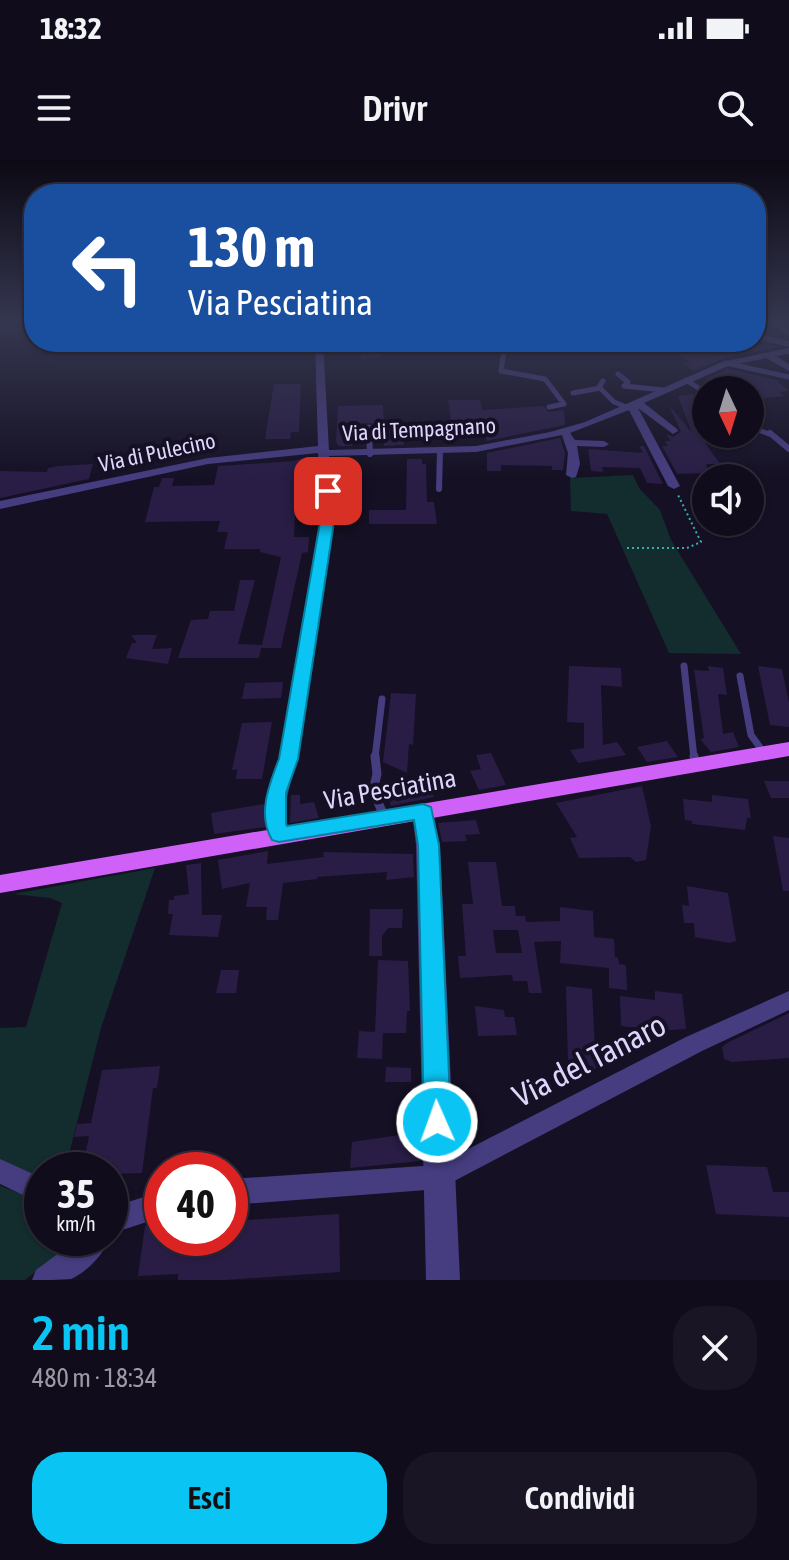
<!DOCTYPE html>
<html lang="it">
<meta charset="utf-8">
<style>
body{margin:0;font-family:"Asap Condensed",sans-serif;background:#191524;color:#f1f3f6;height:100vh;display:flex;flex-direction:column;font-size:30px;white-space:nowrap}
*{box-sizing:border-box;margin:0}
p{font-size:26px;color:#9c9ba3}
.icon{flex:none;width:44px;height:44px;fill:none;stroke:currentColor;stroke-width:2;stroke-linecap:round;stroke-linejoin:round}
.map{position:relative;height:1120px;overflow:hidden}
.details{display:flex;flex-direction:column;background:#100c1b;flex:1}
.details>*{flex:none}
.top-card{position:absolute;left:24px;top:24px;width:742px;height:168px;border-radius:32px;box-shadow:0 2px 6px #0004,0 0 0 2px #302c3a;background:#1a4fa0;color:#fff;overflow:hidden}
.needle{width:52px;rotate:176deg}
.buttons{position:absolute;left:692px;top:216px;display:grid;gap:16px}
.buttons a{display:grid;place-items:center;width:72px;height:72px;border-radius:50%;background:#100c1b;box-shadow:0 2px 6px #0004,0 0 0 2px #302c3a;font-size:40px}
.speed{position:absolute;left:24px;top:992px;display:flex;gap:16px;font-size:40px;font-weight:700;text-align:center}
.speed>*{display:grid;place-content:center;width:104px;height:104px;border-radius:50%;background:#100c1b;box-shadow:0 2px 6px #0004,0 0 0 2px #302c3a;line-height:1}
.speed small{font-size:20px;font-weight:400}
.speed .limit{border:12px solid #d22;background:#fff;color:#111}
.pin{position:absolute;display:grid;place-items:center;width:68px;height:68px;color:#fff;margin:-34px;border-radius:16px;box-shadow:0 4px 12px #0006}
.me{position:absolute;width:88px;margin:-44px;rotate:358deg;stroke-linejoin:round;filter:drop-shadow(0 0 6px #0008)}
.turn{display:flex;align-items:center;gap:28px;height:168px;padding:0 32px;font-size:36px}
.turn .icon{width:104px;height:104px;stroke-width:2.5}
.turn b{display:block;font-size:56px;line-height:68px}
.round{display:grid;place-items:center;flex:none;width:84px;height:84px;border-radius:32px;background:#191524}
.summary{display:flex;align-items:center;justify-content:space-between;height:136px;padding:0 32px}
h1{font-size:48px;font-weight:600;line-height:60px;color:#0ac5f4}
.primary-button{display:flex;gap:16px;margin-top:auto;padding:16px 32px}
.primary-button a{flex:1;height:92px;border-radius:32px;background:#0ac5f4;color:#111;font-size:32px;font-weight:600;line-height:92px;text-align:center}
.primary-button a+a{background:#191524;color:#f1f3f6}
.status{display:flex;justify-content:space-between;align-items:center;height:56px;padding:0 40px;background:#100c1b;direction:ltr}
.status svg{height:22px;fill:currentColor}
header{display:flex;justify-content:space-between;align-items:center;height:104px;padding:0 32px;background:#100c1b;font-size:36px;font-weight:600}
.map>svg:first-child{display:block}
</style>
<div class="status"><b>18:32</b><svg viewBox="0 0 49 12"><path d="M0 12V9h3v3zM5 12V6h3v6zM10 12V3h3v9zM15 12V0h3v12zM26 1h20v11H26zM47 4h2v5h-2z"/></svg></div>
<header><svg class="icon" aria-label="menu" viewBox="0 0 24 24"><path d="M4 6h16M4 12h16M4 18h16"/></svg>Drivr<svg class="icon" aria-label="search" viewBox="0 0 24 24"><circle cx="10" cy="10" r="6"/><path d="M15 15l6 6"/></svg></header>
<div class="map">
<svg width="789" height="1120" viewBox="0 0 789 1120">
<rect width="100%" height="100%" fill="#151024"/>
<path fill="#132c2e" d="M633,315L639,328L660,350L671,380L741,494L669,493L607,354L571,351L570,318Z
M155,708L101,868L65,1010H42V1025L0,1004V868L26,867L62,743L50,738L13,734Z
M0,1026L42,1041V1078H79L25,1120H0Z"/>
<path fill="#291d45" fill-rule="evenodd" d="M362,183H381L382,197L361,199Z
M715,183L770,185L778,187L725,198L693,211L682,203L691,204L681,194L718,195Z
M728,209L781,221H777L789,231L779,232L785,236L753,239L750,230H720L705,219Z
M274,224H301L299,272H291L290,279H265Z
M693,234L706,245L699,248L706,268V284L720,304H706L709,313L677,314L662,286H668L665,281H671L666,274L673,277L681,272L669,245L692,273L678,236Z
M448,240H480L482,250L544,246L548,252L564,250L565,265L486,281V275H453Z
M383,245L384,263H352V286H339L336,282L338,246Z
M383,264H402L404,285L384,286Z
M560,278L565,293L563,310H552V306L501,305V311H487V293Z
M639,286H644L663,324L647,323L640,308L602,307L603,312L591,311L588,289L643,293Z
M306,297L307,310H297L294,377H309L308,392L302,393L281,488H261L259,498H178L191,460L208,459L210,451H234L240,420H255L238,484L262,485L281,397L260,392V389H224L228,372H217L220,361L145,362L154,327H159L162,318H174L172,326L214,325L218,306L294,301Z
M407,299H422V304H426L427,342H434L437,364H369V350H406Z
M93,304L89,319L0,338V311L47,312L48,308L58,306Z
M131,475H157L152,489L172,488L168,504L126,498L132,483H137Z
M569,506L621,508L622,527L601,525L603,585L617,582L626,595L578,603L570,590L584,588V563L567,562Z
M708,506L723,508L727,535L718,534L723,574L733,572L739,587L711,592L700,579L704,578L694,510L709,511Z
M758,506L782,509L789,543V567L770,565Z
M283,522L281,538L242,539L245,523Z
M391,533L416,534L413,585L409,584L407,613L383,602Z
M272,562L262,619H236L237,609L232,610L242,563Z
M667,581L678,597L647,602L637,587Z
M491,593L506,625L479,630L470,611L481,609L476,595Z
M425,618L434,637L391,646L382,626Z
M764,621H789V638H771Z
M642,626L651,666L646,700L636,702L630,697L579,698L570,678L577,677L556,643Z
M291,635H300V644L314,642L319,658L290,663Z
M712,635L748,639L751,658H747L745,670L692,664V661L685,660L683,639L712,642Z
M264,644L266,667L214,674L211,653Z
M476,660L480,674L465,675L467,681L442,682L438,663Z
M773,676L789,678V731H783Z
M268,691L267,704L324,697L323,692L413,694L414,717L386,720L387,712L317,717V719L283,723L278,760H266L267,747H246L250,723L222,729L218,700Z
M468,702H496L502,746H515L516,756H525L526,762L560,761V747L593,751L594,777L614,779L615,797L618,798L619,804L626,805L627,830L609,828V808L560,803L561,781L534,782L542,833H529L527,821H513L512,815L460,818L458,796H466L462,744H473ZM493,770H518L522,793H496Z
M201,703L202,755H222L218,777L169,775L173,754H168L169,740H174V736L189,734L186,705Z
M687,726L728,733L736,781L729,783L695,777L694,763H684L682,745L689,746Z
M370,749H403L402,768H388L382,776V796H369Z
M378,800L408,801L410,851H407L406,873H383L382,899L357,898L359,871L375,872Z
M221,810H239L236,833H216Z
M566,826L592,829L596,909L568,906Z
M655,831L682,834L686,869L659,871L621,866L620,836L655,840Z
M475,846L504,850L505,857H514L517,875L478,876Z
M789,853V898L732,902L724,899L722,887L727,883Z
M160,906L157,928H153L142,1013L110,1014V1010H82L89,976L74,977L77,964L91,963L102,910Z
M386,907L411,908V922H385Z
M420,972V1001L350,1008L352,982Z
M706,1005L767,1007L773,1032H789V1057L716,1054Z
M339,1054L340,1112L225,1120H178V1114L138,1116L145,1066L162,1065V1078H230V1061Z"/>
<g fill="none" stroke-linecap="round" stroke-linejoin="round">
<path stroke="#34adb2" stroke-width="2" stroke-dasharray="2 3" stroke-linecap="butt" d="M106,184H306
M627,388H687L701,382L678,335"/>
<path stroke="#463d81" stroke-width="5" d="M775,162L788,173
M532,182L505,184L501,211L545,219L564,244L549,247
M726,203L789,217
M618,214L628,222L624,226L664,230
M686,220L706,233
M603,221L599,227L614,242L629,248
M573,233L600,228
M369,267V275
M750,267L772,275"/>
<path stroke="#463d81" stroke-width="6" d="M369,273L370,294
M770,273L789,289
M439,329L440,291"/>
<path stroke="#463d81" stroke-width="7" d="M684,506L694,598
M740,516L751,575L764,593
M375,598L382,539"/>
<path stroke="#463d81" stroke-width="9" d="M375,596L377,614L373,631L385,658
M694,596L695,604"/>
<path fill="#463d81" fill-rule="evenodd" d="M756,173L789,181V187L756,179Z
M315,182H323L329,290L476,286L550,272L585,262L722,202L789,188V194L776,196L789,204V211L766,198L728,206L644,243L677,269L678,271L673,274L638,248L680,326L674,329L668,326L629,250L570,273L575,280L604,281L609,284L604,287L577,286L580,304L576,317L572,318L566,315L568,293L562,275L476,292L329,296L333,362L296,599L285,646L288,675L285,680H273L268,665L267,646L280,599L321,362L318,293L208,304L0,349V341L208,298L318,286Z
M789,831V850L702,891L439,1029L230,1045V1019L437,1005L686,877Z
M0,999L42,1018V1044L0,1024Z
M162,1031V1057L110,1074V1048Z
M79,1078H110C104,1094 87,1112 71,1119C61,1120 43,1120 32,1120L36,1110Z"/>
<path fill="#463d81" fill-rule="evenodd" d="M423,644L431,646L440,685L460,1120H426L416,685L412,652L415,646Z"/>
<path fill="#cf61f8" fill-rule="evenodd" d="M789,582V596L0,733V715Z"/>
</g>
<linearGradient id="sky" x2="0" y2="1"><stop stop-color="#0c0914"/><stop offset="0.51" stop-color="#353750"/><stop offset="1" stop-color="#353750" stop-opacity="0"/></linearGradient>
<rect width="789" height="319" fill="url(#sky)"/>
<path fill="#0ac5f4" stroke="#06809f" stroke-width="2" d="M323,328L334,331V362L298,599L286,633V664L287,666L423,644L431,647L439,685L451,962L447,971L437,975L428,971L424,962L418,685L414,660L279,682L272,680C257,654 269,625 279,599L320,362Z"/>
<g text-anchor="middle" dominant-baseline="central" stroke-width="8" stroke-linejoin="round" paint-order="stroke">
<g font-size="22" fill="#ded5fd" stroke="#151024">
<text transform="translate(419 269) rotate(-3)">Via di Tempagnano</text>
<text transform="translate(157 292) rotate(-12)">Via di Pulecino</text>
</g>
<g font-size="26" fill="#ded5fd" stroke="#151024">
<text transform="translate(390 629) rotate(-10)">Via Pesciatina</text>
</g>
<g font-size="32" fill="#ded5fd" stroke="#151024">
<text transform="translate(589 900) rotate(-27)">Via del Tanaro</text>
</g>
</g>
</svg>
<div class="buttons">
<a><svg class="needle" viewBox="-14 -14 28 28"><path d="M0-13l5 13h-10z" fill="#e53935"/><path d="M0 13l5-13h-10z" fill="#9c9ba3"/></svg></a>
<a><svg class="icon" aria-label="sound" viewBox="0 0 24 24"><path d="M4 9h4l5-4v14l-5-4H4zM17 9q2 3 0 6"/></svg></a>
</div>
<div class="speed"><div>35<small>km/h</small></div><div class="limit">40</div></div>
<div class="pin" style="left:328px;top:331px;background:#d93025"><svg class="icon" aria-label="arrive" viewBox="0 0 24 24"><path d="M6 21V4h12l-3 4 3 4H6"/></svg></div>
<svg class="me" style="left:437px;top:962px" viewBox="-20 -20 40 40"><circle r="17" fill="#0ac5f4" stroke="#fff" stroke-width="3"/><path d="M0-11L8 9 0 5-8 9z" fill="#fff"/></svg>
<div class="top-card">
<div class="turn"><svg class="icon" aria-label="left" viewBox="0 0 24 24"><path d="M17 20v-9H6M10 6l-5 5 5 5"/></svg><div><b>130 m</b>Via Pesciatina</div></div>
</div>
</div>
<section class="details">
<div class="summary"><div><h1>2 min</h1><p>480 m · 18:34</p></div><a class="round"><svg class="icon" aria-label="close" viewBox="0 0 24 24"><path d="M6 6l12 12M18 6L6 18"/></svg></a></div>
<div class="primary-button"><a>Esci</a><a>Condividi</a></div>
</section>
